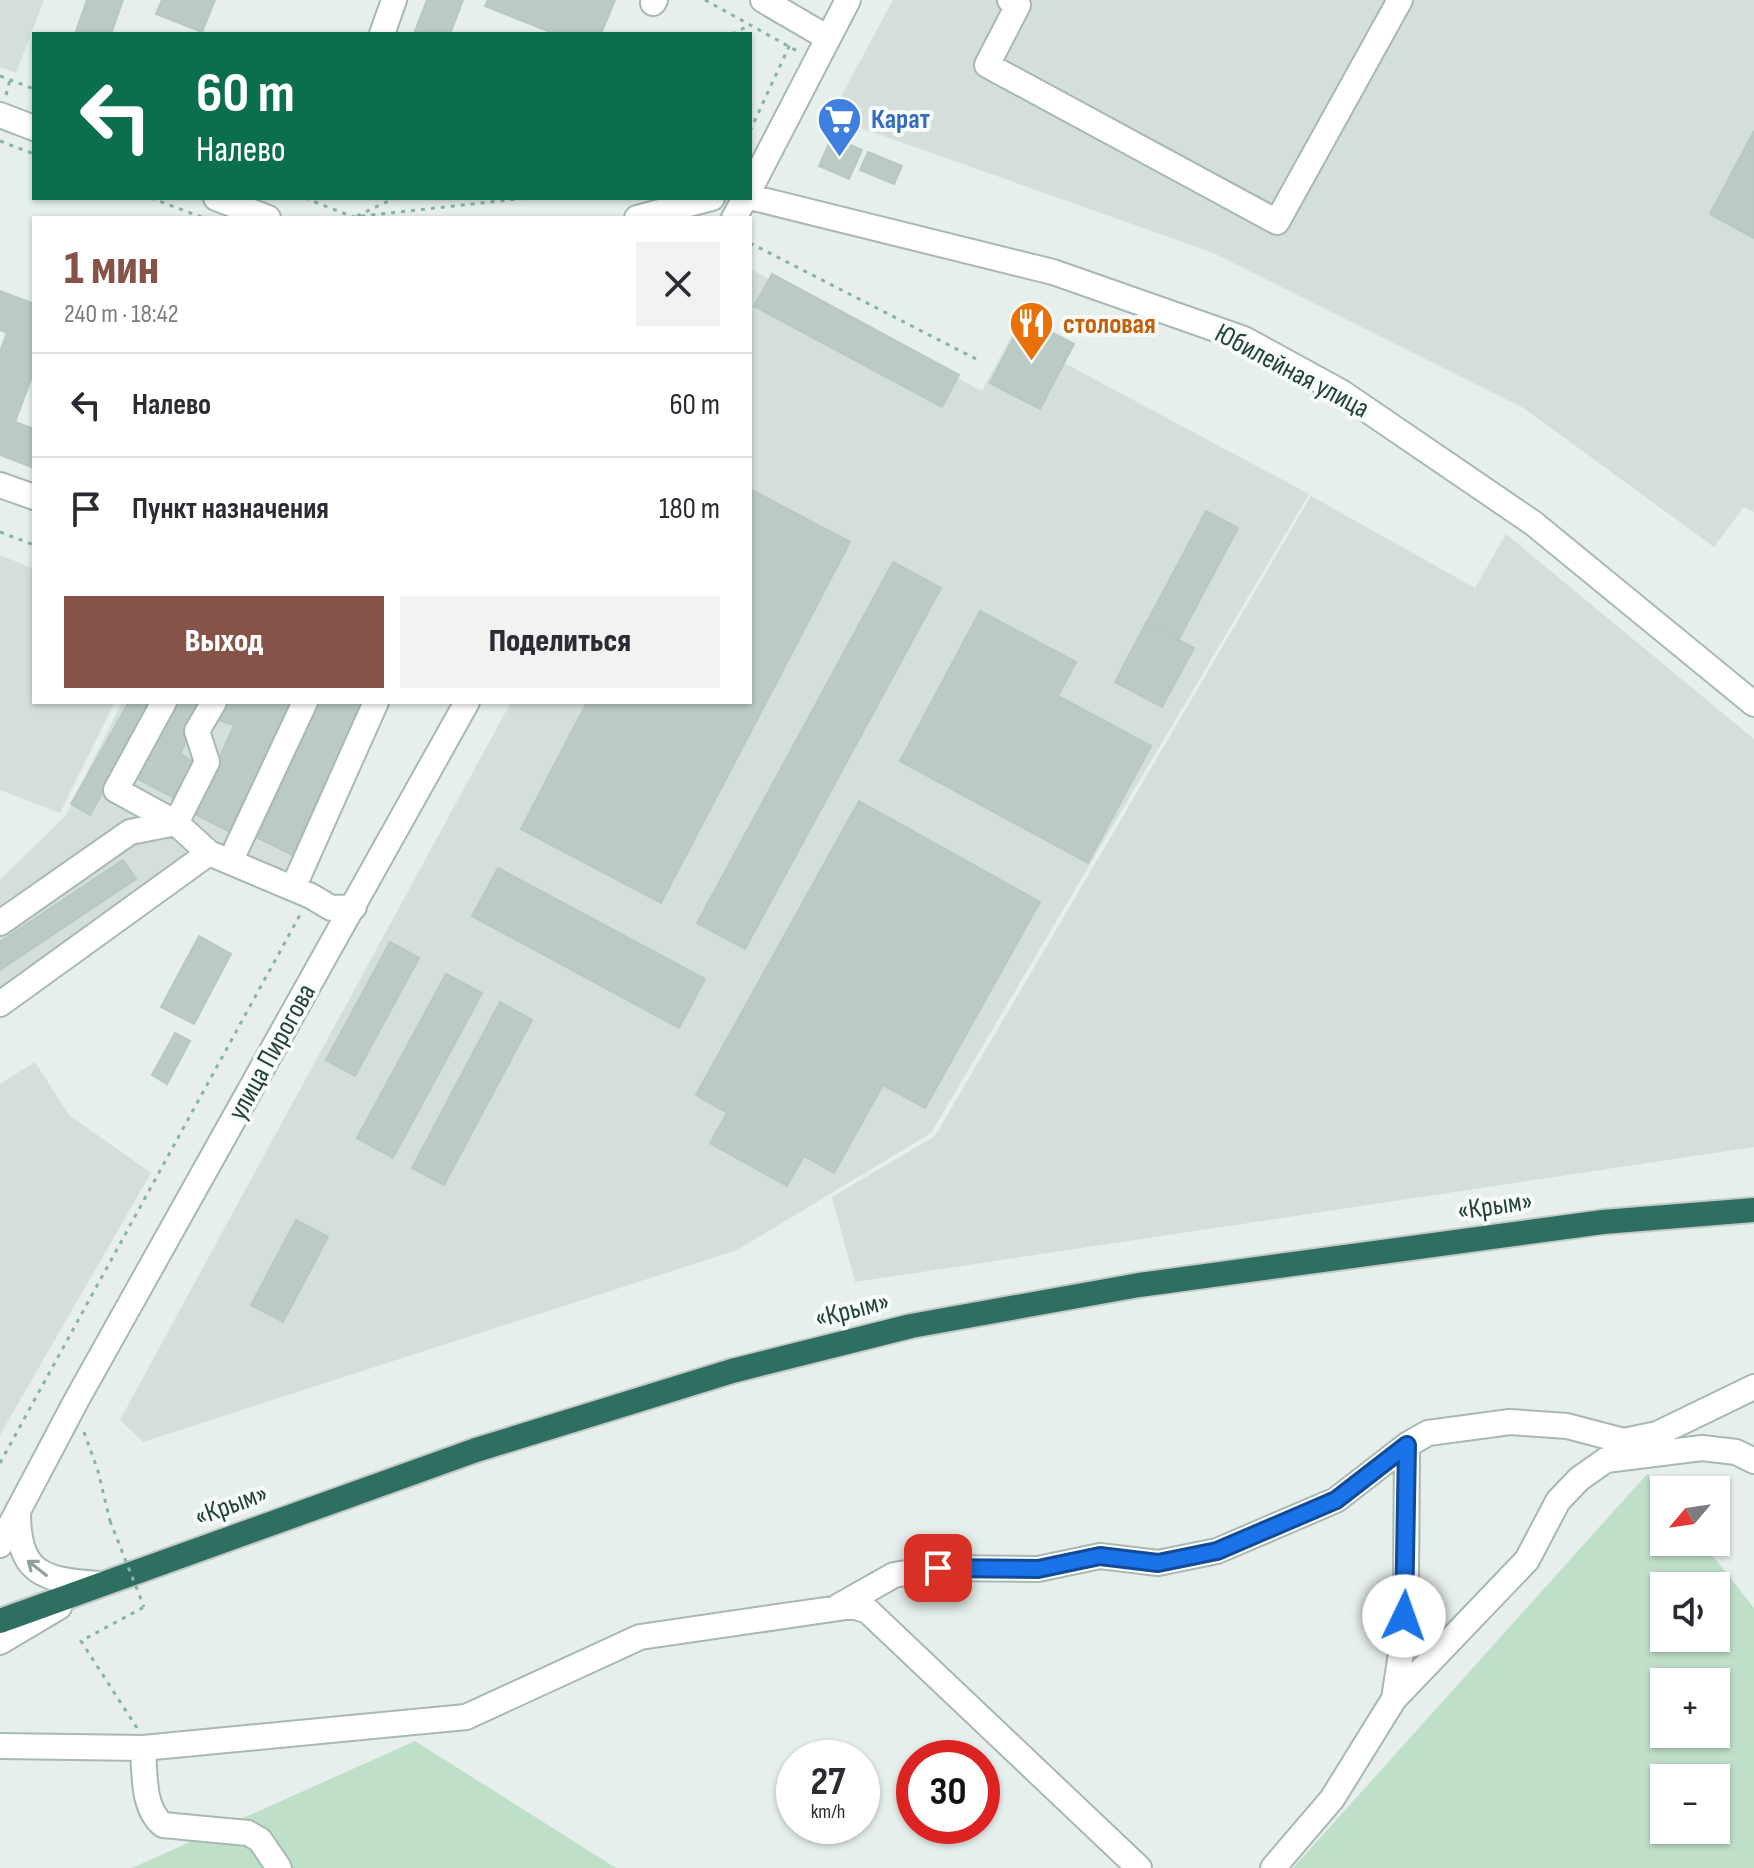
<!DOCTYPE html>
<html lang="ru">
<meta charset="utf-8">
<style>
body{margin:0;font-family:"Sofia Sans Condensed",sans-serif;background:#f2f2f3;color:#2b2b33;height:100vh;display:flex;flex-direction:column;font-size:30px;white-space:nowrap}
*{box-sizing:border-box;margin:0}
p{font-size:26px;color:#7c7c81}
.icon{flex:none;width:44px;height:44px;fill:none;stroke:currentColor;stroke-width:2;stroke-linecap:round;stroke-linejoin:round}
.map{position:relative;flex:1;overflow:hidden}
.drawer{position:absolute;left:32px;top:216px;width:720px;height:488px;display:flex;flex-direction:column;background:#fff;border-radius:0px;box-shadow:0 2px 6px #0004}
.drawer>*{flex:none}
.top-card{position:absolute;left:32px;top:32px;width:720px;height:168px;border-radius:0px;box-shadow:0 2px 6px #0004;background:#0b6e4f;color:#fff;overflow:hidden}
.needle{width:52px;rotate:241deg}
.buttons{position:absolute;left:1650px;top:1476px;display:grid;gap:16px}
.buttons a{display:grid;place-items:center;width:80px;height:80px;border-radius:0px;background:#fff;box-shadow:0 2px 6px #0004;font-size:40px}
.speed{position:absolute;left:776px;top:1740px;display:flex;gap:16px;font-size:40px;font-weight:700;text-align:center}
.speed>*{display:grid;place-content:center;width:104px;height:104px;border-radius:50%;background:#fff;box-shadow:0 2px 6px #0004;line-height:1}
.speed small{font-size:20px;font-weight:400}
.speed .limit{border:12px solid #d22;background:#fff;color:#111}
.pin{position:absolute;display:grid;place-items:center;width:68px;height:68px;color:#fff;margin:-34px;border-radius:16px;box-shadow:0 4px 12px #0006}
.me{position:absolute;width:88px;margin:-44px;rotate:3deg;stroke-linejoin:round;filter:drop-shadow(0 0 6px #0008)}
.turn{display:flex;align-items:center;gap:28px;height:168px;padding:0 32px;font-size:36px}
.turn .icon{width:104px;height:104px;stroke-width:2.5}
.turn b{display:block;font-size:56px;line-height:68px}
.round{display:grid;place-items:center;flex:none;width:84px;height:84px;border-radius:0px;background:#f2f2f3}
.summary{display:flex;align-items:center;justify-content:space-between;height:136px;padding:0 32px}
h1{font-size:48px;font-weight:800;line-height:60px;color:#855347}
.button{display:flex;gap:16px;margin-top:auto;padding:16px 32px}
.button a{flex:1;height:92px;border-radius:0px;background:#855347;color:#fff;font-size:32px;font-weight:800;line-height:92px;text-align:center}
.button a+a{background:#f2f2f3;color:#2b2b33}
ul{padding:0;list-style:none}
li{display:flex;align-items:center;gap:24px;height:104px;padding:0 32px;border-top:2px solid #e1e1e2}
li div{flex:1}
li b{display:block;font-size:30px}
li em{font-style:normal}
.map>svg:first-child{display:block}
</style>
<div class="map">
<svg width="1754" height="1868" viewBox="0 0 1754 1868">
<rect width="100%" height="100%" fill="#e6efeb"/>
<path fill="#d4dfda" d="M0,0H44L16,73L0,67Z
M893,0H1754V512L1744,507L1714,547L1525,409L1211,252L830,117Z
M750,269L982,391L1012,335L1309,494L931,1133L737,1250L143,1442L120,1420L511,702H750Z
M1311,496L1475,588L1506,534L1754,739V1147L855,1282L832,1197L935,1136Z
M0,555L34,569V702H115L60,813L0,790Z
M122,702H390L299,880L213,841L0,990V880L66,815Z
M35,1062L69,1115L151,1173L0,1435V1084Z"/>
<path fill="#bfe0c8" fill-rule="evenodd" d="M1648,1473L1664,1494V1542H1702L1754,1608V1868H1293ZM1664,1586H1716V1638H1664ZM1664,1682H1716V1734H1664ZM1664,1778H1716V1830H1664Z
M415,1741L616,1868H132Z"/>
<path fill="#bbcac4" stroke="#b8c9c2" stroke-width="2" d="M87,0H123L111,34H75Z
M162,0H215L202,32L156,14Z
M427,0H463L450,34H414Z
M488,0H615L601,34H548V31L485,6Z
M1754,131V238L1710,214Z
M832,137L862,150L849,179L819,166Z
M868,152L902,166L894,184L860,170Z
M772,274L959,375L942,407L754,306Z
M0,291L34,304V371L15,422L34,429V468L0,455V352L7,333L0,330Z
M1024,318L1074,344L1040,409L990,383Z
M750,489L850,542L661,903L521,829L587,702H750Z
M1206,511L1238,528L1179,639L1147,622Z
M893,562L941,588L745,949L697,923Z
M980,611L1076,662L1058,696L1151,746L1088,863L900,761Z
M1146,623L1194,648L1162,707L1115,682Z
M129,702H154L90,815L71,804Z
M178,702H208L180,753L195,763L178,800L136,778Z
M220,702H293L228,831L195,814L234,725L211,718Z
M318,702H363L296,857L258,838Z
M859,801L1040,902L925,1108L883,1085L834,1173L804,1156L787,1186L710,1143L727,1113L696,1095Z
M123,860L136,879L0,970V942Z
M498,868L705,979L679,1028L472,916Z
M199,936L231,954L194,1024L161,1007Z
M390,942L419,958L355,1076L326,1060Z
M446,974L482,993L393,1158L357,1138Z
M500,1002L532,1020L444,1185L412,1168Z
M175,1033L190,1041L167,1084L152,1075Z
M296,1220L328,1237L283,1322L251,1305Z"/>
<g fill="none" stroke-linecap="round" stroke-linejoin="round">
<defs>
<path id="minor" d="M763,0L828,38
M1010,0L1018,5L987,65L1277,222L1400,0
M653,3L655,0
M382,34L394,0
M0,115L34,128
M750,189L848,0
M750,197L1053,272L1244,339L1341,392L1533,523L1754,704
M216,198L268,218
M637,218L712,198
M734,218L745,198
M0,485L34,497
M209,853L176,823L207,762L197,731L214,702
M230,862L305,702
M293,888L376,702
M0,923L130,832L176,823L116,790L164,702
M0,1004L209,853L311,896L331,908L354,907
M18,1511C18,1574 42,1580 99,1584
M0,1545L76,1401L467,702
M839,1606L894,1575L938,1568L1038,1569L1100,1556L1158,1563L1217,1551L1336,1500L1407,1445L1428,1433L1510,1422L1567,1426L1624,1441L1657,1434L1754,1387
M0,1642L59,1607
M1394,1699L1527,1560L1558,1501L1579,1479L1606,1460L1702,1448L1736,1452L1754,1461
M0,1746L143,1748L466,1717L640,1637L853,1606L868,1611L1139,1868
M143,1748C145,1774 142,1808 163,1825L248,1833L260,1840L279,1868
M1273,1868L1332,1799L1394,1699L1402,1647L1406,1585L1407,1445"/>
<path id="highway" d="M0,1621L476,1450L732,1371L911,1326L1139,1285L1603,1222L1754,1210"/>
</defs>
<use href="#minor" stroke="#a8b8b2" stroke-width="28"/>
<use href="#highway" stroke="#c2cac8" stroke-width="28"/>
<path stroke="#86b3a5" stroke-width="3" stroke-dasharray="4 6" stroke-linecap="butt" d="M705,0L799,52
M732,34L750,25
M0,76L34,89
M6,95L10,80
M750,131L791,42
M0,141L34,154
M151,198L204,218
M305,198L353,217L527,198
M357,216L395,198
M750,243L980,361
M0,532L34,545
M84,1432L98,1471L110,1521
M0,1463L301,913
M137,1728L81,1641L144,1607"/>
<use href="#minor" stroke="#fff" stroke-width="24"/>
<use href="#highway" stroke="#2f6f62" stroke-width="24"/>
<path stroke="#86b3a5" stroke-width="3" stroke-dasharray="4 6" stroke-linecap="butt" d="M110,1521L144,1607"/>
</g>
<defs><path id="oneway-shaft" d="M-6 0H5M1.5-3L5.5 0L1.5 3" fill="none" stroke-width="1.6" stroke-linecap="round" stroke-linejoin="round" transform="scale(2)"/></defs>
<use stroke="#92a09c" href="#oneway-shaft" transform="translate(37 1568) rotate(-142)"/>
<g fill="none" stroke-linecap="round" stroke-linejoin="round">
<defs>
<path id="route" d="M938,1568L1038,1569L1100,1556L1158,1563L1217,1551L1336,1500L1407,1445L1404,1616"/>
</defs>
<use href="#route" stroke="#114b97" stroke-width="20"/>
<use href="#route" stroke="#1a73e8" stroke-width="14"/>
</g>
<defs>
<symbol id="supermarket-pin" viewBox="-11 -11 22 30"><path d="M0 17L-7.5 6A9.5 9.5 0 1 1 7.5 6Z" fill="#3f7fe0" stroke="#f7fbf9"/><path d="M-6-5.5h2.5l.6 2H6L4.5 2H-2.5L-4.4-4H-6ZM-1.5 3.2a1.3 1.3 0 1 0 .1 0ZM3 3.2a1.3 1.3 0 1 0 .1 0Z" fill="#fff"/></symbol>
<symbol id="restaurant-pin" viewBox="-11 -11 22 30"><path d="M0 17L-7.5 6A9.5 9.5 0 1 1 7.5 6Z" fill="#e8710a" stroke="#f7fbf9"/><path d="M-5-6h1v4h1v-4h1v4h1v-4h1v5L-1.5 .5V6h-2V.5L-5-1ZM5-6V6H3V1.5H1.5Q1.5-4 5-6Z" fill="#fff"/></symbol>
</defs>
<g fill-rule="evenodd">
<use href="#supermarket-pin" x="814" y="94" width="51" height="69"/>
<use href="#restaurant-pin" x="1006" y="298" width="51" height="69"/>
</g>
<g text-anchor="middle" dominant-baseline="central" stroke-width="8" stroke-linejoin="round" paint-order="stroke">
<g font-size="28" font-weight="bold" fill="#366cbe" stroke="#f7fbf9" text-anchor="start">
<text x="871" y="119">Карат</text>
</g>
<g font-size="28" font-weight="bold" fill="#c56008" stroke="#f7fbf9" text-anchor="start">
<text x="1063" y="324">столовая</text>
</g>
<g font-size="28" fill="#24423a" stroke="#f7fbf9">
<text transform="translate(1292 371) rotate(28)">Юбилейная улица</text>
<text transform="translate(272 1052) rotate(-61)">улица Пирогова</text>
<text transform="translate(1495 1206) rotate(-8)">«Крым»</text>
<text transform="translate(852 1310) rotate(-14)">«Крым»</text>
<text transform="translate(231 1505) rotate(-20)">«Крым»</text>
</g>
</g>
</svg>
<div class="buttons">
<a><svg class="needle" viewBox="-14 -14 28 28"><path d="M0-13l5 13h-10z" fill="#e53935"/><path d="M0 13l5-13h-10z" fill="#7c7c81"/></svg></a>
<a><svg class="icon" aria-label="sound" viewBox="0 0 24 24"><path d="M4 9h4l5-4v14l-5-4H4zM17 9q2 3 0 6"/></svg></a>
<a>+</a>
<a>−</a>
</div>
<div class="speed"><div>27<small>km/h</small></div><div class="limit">30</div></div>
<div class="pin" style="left:938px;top:1568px;background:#d93025"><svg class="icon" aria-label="arrive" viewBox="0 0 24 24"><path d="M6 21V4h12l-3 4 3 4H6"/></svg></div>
<svg class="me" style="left:1404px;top:1616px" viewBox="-20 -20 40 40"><circle r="19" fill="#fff"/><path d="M0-13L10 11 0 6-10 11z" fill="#1a73e8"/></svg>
<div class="top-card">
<div class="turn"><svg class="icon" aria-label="left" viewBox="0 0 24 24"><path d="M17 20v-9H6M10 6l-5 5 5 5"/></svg><div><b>60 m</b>Налево</div></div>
</div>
<section class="drawer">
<div class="summary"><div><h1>1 мин</h1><p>240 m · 18:42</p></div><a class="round"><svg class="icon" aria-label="close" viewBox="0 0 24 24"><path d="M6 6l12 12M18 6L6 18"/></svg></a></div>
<ul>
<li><svg class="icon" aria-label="left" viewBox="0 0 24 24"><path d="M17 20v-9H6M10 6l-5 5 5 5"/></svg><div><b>Налево</b></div><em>60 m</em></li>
<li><svg class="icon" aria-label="arrive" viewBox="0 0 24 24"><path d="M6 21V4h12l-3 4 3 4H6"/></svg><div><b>Пункт назначения</b></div><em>180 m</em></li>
</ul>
<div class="button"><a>Выход</a><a>Поделиться</a></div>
</section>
</div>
